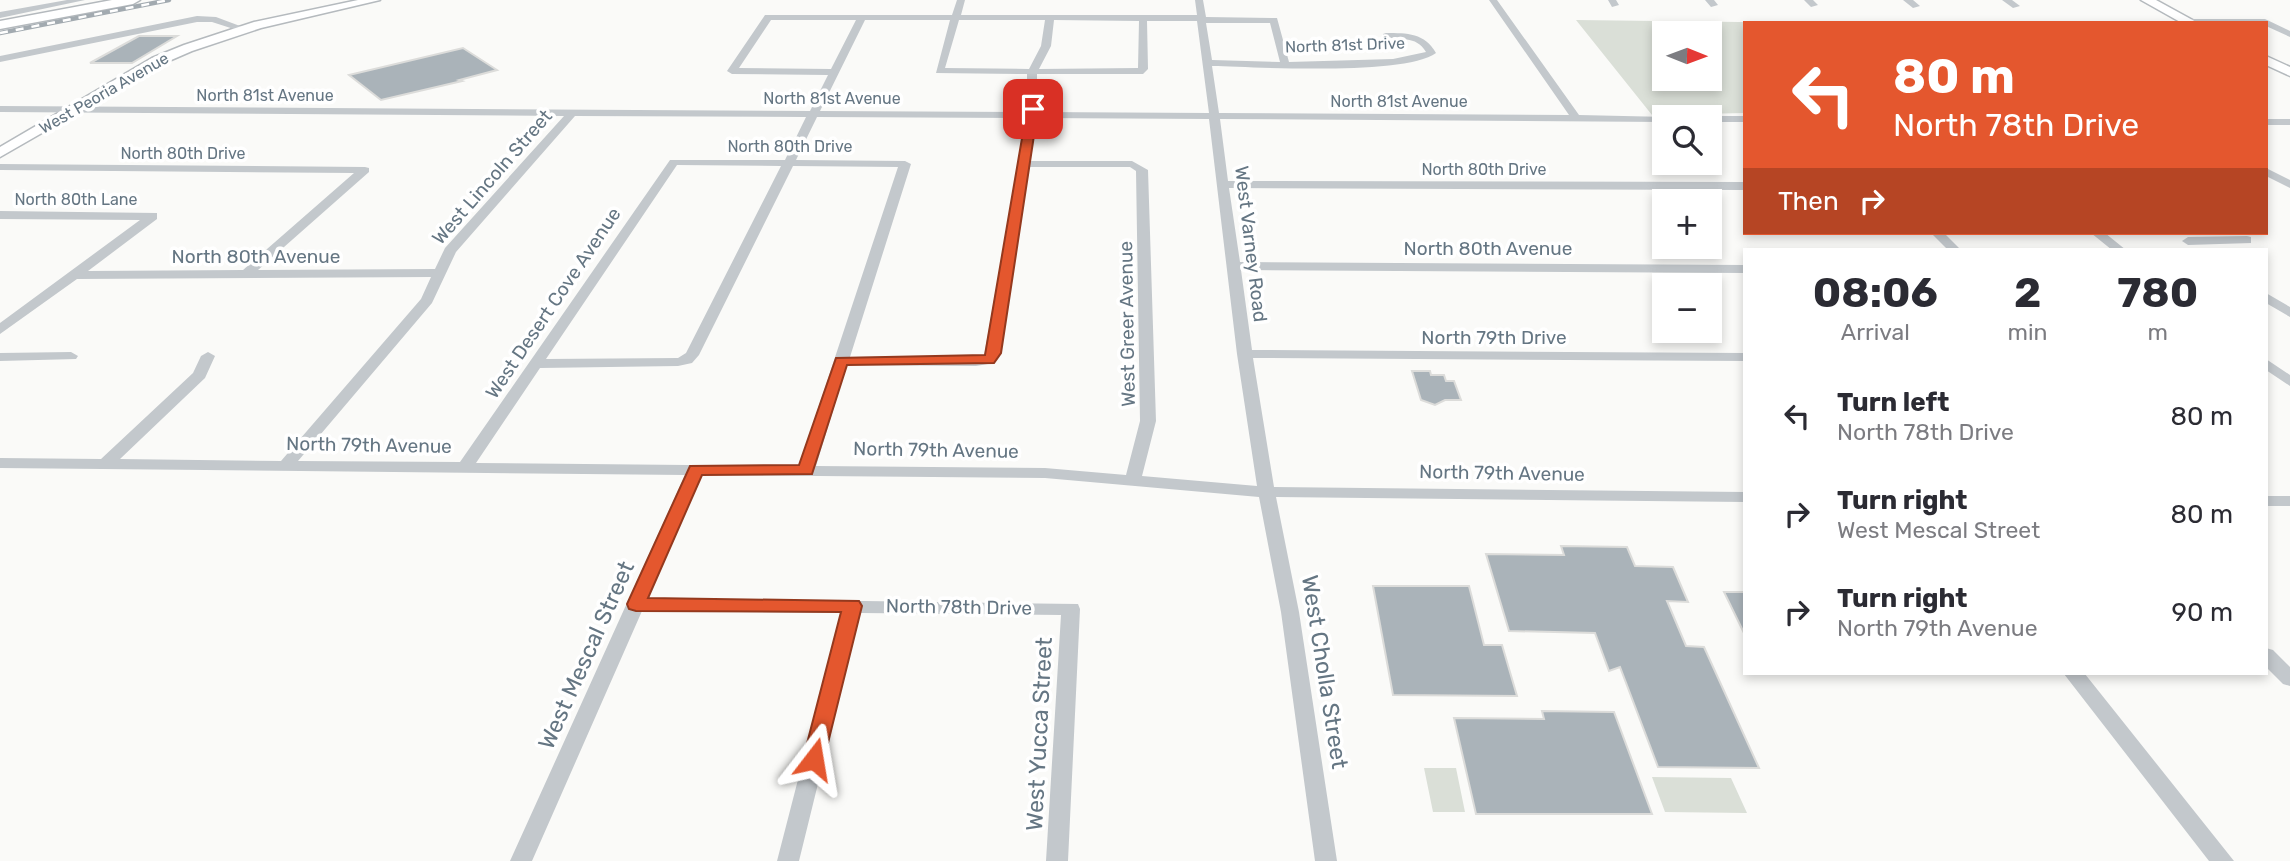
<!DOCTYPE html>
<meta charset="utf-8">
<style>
body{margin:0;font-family:Rubik,sans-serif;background:#f7f7f7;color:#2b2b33;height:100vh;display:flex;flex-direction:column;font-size:26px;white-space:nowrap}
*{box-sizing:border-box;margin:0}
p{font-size:23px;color:#7c7c81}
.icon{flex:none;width:38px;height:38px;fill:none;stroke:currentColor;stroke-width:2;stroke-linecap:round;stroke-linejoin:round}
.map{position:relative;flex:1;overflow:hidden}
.sheet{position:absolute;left:1743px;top:248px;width:525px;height:427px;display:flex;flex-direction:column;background:#fff;border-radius:0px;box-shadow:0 4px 10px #0003}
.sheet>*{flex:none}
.guide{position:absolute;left:1743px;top:21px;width:525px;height:214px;border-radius:0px;box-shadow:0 4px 10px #0003;background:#e4572e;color:#fff;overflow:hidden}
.needle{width:46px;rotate:91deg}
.fabs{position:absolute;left:1652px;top:21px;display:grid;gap:14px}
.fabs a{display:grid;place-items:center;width:70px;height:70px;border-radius:0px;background:#fff;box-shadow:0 4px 10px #0003;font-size:35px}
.pin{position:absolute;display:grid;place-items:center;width:60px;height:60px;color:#fff;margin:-30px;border-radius:14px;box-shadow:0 4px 10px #0006}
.me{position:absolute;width:77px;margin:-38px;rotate:14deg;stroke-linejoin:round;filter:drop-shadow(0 0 5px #0008)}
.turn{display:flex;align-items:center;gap:24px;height:147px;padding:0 35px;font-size:32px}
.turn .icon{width:91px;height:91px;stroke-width:2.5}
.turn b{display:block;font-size:49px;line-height:60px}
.then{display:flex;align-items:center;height:66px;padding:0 35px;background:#0003;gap:14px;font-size:26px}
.eta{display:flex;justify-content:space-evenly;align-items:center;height:119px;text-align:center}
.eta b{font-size:42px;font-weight:700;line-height:49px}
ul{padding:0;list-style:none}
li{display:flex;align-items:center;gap:21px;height:98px;padding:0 35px}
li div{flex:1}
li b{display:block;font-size:26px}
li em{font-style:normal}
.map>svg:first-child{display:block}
</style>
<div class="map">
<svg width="2290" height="861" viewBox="0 0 2290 861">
<rect width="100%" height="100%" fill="#fafaf8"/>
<path fill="#dadfd7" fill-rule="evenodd" d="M1576,20L1826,23H1745V113L1652,115ZM1664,33H1710V79H1664Z
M1424,768H1456L1465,812H1433Z
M1652,777L1731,778L1747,813L1665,812Z"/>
<path fill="#aab3b9" stroke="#dcdcda" stroke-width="2" d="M139,36H177L132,63H90Z
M463,48L497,70L459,80L462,81L381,100L349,75Z
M1412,371H1430L1431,375H1444L1446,381H1454L1461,400H1445L1435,405L1421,400Z
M1561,546L1627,547L1635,566L1673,567L1688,602L1667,601L1686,646L1704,647L1759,768L1658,767L1620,667L1609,671L1595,633L1509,631L1486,554L1564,555Z
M1373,586H1469L1484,645H1502L1517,696L1393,695Z
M1724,592H1745V635Z
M1542,711L1614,712L1652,814H1476L1454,718L1544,719Z"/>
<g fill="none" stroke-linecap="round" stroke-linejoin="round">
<defs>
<path id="major" d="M358,0H380L261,28L192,51L162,64L0,157V147L152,58L184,45L254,22Z
M2141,0H2156L2198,23H2182Z
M2266,56L2290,67V76L2266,65Z"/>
<path id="highway" d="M112,0H140L133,4L0,29V21Z"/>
</defs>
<use href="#major" stroke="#b5babe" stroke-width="3"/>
<use href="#highway" stroke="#b4b9bd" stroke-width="3"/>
<path fill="#c3c8cc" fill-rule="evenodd" d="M67,0H85L0,18V12Z
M957,0H965L961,15H1197L1195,0H1203L1206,17L1277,18L1289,62L1393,59L1426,52C1416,35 1399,40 1383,38V34L1386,33C1407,33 1425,33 1436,53C1405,76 1256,67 1212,66L1219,113L1569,115L1489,0H1497L1579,115L1668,117H1664V122L1220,119L1228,181L1745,182V190L1229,188L1240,262L1745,265V273L1241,270L1252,350L1745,353V361L1253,358L1274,487L1745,492V502L1276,497L1299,612L1337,861H1315L1281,612L1259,497L1045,478L701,475L647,598L1078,604L1080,609L1068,861H1046L1061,615L860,613L799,861H777L841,613L642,611L532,861H510L685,475L0,468V458L101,459L193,373L201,356L208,352L215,356L205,378L120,459L281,461L421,299L431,277L77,279L0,334V323L140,220L0,219V211L157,213V219L88,271L243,270L354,173L0,170V164L365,167L369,168V172L258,270L435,269L445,248L564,116L0,112V106L810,111L828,75L732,74L727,71L765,15H952ZM771,20H856L831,69L739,68ZM865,20H950L936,73L1027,74V112L820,111ZM959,20H1045L1041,46L1029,69L945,68ZM1054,20L1139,21L1138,68L1039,69L1051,46ZM1147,21H1197L1209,113L1037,112V74H1143L1148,69ZM1206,23H1270L1280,62L1212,60ZM575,116L806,117L785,160H670L460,462L298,461L432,303L456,252ZM817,117L1026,118L984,356L850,357L911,164L905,161L796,160ZM1037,118L1209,119L1237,354L1257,486L1142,476L1156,421L1148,170L1132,161H1030ZM677,165L781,166L686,353L678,358L546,359ZM793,166L898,167L799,466L476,463L540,368L678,366L692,363L699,355ZM1029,167H1130L1136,171L1140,421L1126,475L1045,468L816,466L847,365L976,366L994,363L1001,353Z
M1608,0H1616L1619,5L1612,7Z
M1705,0H1714L1718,5L1711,7Z
M1804,0H1813L1818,5L1811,7Z
M1903,0H1913L1920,6L1913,8Z
M2002,0H2012L2020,6L2013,8Z
M197,16L216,17L248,29L243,32L212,22H197L0,62V56Z
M2190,19H2265L2290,31V37L2266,26V23H2186Z
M1710,116H1745V122H1710V117H1706Z
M2266,119H2290V125H2266Z
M2266,168L2290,180V188L2266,176Z
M1931,233H1944L1961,250H1948Z
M2091,233H2105L2126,250H2112Z
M2247,236L2251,237V243L2188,245L2182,241L2188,237Z
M2266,293L2290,307V317L2266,303Z
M71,352L78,356L76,359L0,361V353Z
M2266,359L2290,375V386L2266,370Z
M2266,496H2290V506H2266Z
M2266,648L2273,650L2290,667V686L2283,684L2266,667Z
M2064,674H2085L2234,861H2209Z"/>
<use href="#major" fill="#fff" fill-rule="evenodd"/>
<use href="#highway" fill="#fff" fill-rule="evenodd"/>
<defs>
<path id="rail" d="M0,33L169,0"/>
</defs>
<use href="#rail" stroke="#a2aab0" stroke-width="4.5"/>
<use href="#rail" stroke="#fff" stroke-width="2.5" stroke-dasharray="8" stroke-linecap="butt"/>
</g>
<path fill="#e4572e" stroke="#94391e" stroke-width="2" d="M1033,106L1038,109L1001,353L994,363L847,365L812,474L702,475L648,598L859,601L862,606L824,759L821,765L814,767L806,765L803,759L841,612L636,611L629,609L627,604L690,466L799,465L836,358L985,355L1027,109Z"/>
<g text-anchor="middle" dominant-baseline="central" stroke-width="7" stroke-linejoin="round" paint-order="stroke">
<g font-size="16" fill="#657683" stroke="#fff">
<text transform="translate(1345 45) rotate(-2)">North 81st Drive</text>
<text transform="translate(104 93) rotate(-30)">West Peoria Avenue</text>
<text x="265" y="95">North 81st Avenue</text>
<text x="832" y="98">North 81st Avenue</text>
<text x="1399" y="101">North 81st Avenue</text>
<text x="790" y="146">North 80th Drive</text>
<text x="183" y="153">North 80th Drive</text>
<text x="1484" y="169">North 80th Drive</text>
<text x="76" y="199">North 80th Lane</text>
</g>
<g font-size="19" fill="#657683" stroke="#fff">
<text transform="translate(492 177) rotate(-49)">West Lincoln Street</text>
<text transform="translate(1251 244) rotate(83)">West Varney Road</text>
<text x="1488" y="248">North 80th Avenue</text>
<text x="256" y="256">North 80th Avenue</text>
<text transform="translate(553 303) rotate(-56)">West Desert Cove Avenue</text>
<text transform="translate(1127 324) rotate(-91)">West Greer Avenue</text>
<text x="1494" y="337">North 79th Drive</text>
<text transform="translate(369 445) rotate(1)">North 79th Avenue</text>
<text transform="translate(936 450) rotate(1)">North 79th Avenue</text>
<text transform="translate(1502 473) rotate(1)">North 79th Avenue</text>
<text transform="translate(959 607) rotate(1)">North 78th Drive</text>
</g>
<g font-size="23" fill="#657683" stroke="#fff">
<text transform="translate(586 655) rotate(-66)">West Mescal Street</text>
<text transform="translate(1325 672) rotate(81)">West Cholla Street</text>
<text transform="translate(1039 734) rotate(-87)">West Yucca Street</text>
</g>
</g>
</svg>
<div class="fabs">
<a><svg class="needle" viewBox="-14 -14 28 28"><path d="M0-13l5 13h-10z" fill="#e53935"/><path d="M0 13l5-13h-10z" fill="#7c7c81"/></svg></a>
<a><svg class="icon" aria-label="search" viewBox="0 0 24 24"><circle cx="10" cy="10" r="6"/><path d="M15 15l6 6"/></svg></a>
<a>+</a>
<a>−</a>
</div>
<div class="pin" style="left:1033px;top:109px;background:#d93025"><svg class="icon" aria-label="arrive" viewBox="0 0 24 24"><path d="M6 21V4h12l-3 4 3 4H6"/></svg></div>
<svg class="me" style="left:814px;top:759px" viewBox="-20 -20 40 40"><path d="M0-17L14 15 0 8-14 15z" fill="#e4572e" stroke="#fff" stroke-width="4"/></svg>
<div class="guide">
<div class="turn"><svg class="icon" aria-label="left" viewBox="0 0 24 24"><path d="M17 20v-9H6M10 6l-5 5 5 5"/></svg><div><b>80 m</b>North 78th Drive</div></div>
<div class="then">Then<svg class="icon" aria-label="right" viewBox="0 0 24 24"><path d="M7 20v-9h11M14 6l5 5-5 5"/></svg></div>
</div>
<section class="sheet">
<div class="eta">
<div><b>08:06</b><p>Arrival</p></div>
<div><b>2</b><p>min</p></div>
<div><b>780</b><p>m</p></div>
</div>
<ul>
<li><svg class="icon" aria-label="left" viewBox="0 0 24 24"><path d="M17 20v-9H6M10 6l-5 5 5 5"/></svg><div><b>Turn left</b><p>North 78th Drive</p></div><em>80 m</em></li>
<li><svg class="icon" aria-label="right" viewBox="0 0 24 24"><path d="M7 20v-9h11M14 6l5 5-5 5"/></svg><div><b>Turn right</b><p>West Mescal Street</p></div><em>80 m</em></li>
<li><svg class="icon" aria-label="right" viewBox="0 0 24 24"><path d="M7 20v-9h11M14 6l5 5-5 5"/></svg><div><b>Turn right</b><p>North 79th Avenue</p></div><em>90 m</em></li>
</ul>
</section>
</div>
